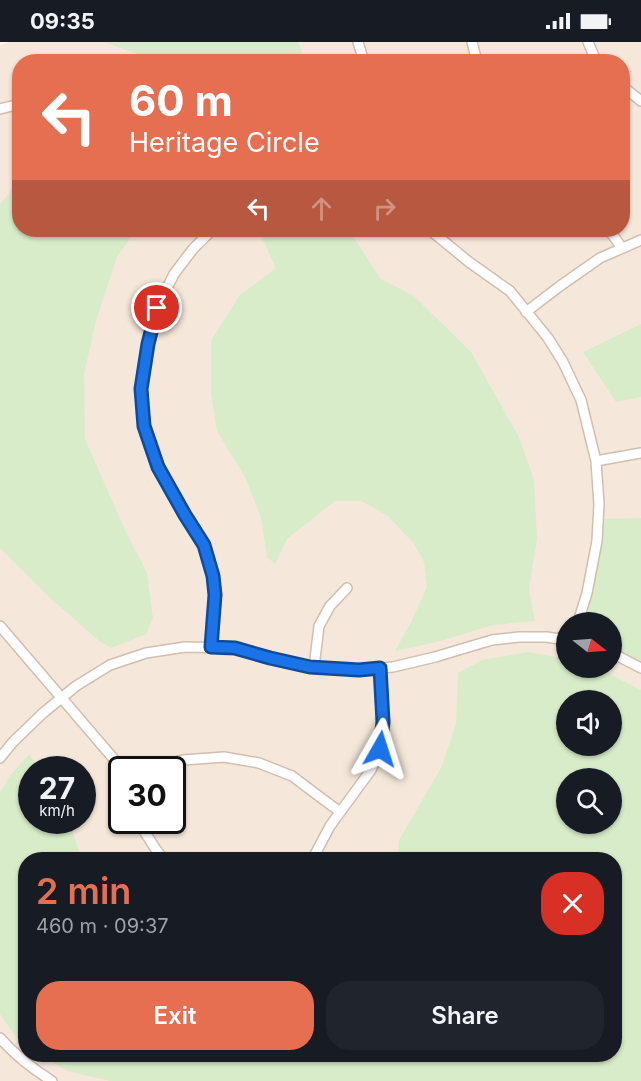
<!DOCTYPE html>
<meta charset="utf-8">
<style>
body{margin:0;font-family:Inter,sans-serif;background:#20242c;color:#f1f3f6;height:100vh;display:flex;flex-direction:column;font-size:22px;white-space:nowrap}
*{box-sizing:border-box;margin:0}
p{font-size:20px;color:#9ea1a6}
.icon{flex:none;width:33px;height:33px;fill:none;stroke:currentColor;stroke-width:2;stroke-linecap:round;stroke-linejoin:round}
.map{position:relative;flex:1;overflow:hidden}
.sheet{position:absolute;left:18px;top:810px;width:604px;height:210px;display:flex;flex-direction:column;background:#171b24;border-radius:24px;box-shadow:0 2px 4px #0004}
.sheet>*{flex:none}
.guide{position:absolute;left:12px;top:12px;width:618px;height:183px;border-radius:24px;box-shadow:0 2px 4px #0004;background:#e76f51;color:#fff;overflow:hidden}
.needle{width:39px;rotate:107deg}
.fabs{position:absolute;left:556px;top:570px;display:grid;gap:12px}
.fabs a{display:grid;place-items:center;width:66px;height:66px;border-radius:50%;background:#171b24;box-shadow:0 2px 4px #0004;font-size:30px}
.speed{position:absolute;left:18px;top:714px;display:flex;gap:12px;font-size:30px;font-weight:700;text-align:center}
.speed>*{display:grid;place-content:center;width:78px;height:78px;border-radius:50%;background:#171b24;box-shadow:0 2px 4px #0004;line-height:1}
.speed small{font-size:15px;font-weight:400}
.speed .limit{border:3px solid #111;border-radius:9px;background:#fff;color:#111}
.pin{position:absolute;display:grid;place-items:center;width:51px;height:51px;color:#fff;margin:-26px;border:3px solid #fff;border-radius:50%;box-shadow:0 2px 6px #0007}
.me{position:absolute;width:66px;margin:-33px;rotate:6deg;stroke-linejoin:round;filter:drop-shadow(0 0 4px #0008)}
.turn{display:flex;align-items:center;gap:21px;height:126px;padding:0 18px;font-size:27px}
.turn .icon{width:78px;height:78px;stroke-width:2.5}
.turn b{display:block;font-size:42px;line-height:51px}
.lanes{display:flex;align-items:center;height:57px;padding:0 18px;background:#0003;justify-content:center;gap:30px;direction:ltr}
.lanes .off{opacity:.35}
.round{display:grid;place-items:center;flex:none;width:63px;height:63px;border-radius:24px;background:#20242c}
.headline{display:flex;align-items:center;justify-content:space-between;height:102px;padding:0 18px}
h1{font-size:36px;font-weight:600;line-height:45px;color:#e76f51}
.button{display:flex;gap:12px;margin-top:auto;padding:12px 18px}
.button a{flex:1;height:69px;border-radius:24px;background:#e76f51;color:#fff;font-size:24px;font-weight:600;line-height:69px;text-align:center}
.button a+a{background:#20242c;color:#f1f3f6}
.status{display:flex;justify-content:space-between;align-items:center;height:42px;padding:0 30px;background:#171b24;direction:ltr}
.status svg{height:16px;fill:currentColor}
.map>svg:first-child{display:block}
</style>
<div class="status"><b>09:35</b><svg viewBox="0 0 49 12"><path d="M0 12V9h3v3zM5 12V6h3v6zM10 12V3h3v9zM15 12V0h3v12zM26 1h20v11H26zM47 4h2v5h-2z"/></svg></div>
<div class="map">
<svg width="641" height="1039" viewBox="0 0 641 1039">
<rect width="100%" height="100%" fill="#fdf6ec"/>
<path fill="#f5e8da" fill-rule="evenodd" d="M10,0H103L150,17L153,19L20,20V188H622V20L304,19L300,2L298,0H641V1039H0V3ZM567,580H612V626H567ZM567,658H612V704H567ZM32,728H82V778H32ZM122,728H172V778H122ZM567,736H612V782H567ZM26,818H615V1012H26Z"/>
<path fill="#d8ecc9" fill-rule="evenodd" d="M103,0H298L300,2L304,19H153L150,17Z
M19,137L20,188H136L117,215L96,279L84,332L85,397L125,488L147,531L153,576L146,592L111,606L99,599L50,556L0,506V163Z
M258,188H349L381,237L414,254L471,310L519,395L534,438L537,497L529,547L535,579L493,583L441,599L395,609L411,580L427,545L424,520L414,502L387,473L361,459H335L287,497L275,522L267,515L261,475L245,435L217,389L211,351V299L239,254L276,226Z
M641,282V355L616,360L583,310Z
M641,476V626L612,611V580H578L598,477Z
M528,610L567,617V626H598L641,648V1039H110L67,1029L42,1013L615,1012V818L397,817L399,798L441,726L456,682L458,631L482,618ZM567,658H612V704H567ZM567,736H612V782H567Z
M29,712L39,727L32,728V778L68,779L82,817L26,818L25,1001L16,995L0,972V750L9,735Z"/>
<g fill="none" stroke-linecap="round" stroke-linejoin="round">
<defs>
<path id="street" d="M358,0L364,20
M472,0L477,20
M588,0L594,14L598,20
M622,44L641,59
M0,67L20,62
M430,188L469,220L510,249L548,296L563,320L581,358L596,419L599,462L597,499L587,551L578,580
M609,188L622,206
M526,270L560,244L600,216L641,198
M596,419L641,411
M0,584L113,716L122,738
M211,605L215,553L213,534L204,503L185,473L158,425L144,384L141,347L148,301L157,266L174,232L193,207L212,188
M612,611L641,626
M314,625L319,584L330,564L347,546
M0,716L13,700L43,671L76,644L110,623L146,611L185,605L235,606L270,616L310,625L359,628L393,625L435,615L492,598L519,595H546L567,598
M144,728L183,718L224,715L259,721L292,734L340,770
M137,778L155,806L164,818
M312,818L330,784L371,728L380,707L383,680L380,626
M0,996C15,1013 33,1027 52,1039"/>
</defs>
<use href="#street" stroke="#d1beb0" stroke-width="12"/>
<use href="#street" stroke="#fff" stroke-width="9"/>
</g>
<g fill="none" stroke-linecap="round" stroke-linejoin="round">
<defs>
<path id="route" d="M157,266L148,302L141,347L144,384L158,425L185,473L204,503L213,534L215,553L211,605L235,606L270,616L310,625L359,628L380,626L383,680L380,707"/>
</defs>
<use href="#route" stroke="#114b97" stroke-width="15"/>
<use href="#route" stroke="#1a73e8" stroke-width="10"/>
</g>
</svg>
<div class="fabs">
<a><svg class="needle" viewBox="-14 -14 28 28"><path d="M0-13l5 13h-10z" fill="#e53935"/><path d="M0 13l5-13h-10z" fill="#9ea1a6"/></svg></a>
<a><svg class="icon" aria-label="sound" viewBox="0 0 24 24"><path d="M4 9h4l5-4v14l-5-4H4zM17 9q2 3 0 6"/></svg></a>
<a><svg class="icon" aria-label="search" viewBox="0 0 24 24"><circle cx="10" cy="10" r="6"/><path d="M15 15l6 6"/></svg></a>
</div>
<div class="speed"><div>27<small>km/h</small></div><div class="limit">30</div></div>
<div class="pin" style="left:157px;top:266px;background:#d93025"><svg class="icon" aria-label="arrive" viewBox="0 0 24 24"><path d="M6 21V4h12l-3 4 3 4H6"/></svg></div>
<svg class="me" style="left:380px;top:707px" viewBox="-20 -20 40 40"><path d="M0-17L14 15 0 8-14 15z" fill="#1a73e8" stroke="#fff" stroke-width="4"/></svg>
<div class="guide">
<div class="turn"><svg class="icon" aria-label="left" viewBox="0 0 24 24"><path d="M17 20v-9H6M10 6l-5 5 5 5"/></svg><div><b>60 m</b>Heritage Circle</div></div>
<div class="lanes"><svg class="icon" aria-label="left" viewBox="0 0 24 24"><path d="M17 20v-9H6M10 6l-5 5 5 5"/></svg><svg class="icon off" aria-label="ahead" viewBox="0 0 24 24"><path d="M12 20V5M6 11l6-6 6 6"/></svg><svg class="icon off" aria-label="right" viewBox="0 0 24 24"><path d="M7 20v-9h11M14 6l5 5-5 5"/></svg></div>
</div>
<section class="sheet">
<div class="headline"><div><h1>2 min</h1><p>460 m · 09:37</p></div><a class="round" style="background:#d93025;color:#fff"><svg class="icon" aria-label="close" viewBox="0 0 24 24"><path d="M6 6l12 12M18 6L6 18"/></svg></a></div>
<div class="button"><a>Exit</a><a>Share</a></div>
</section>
</div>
